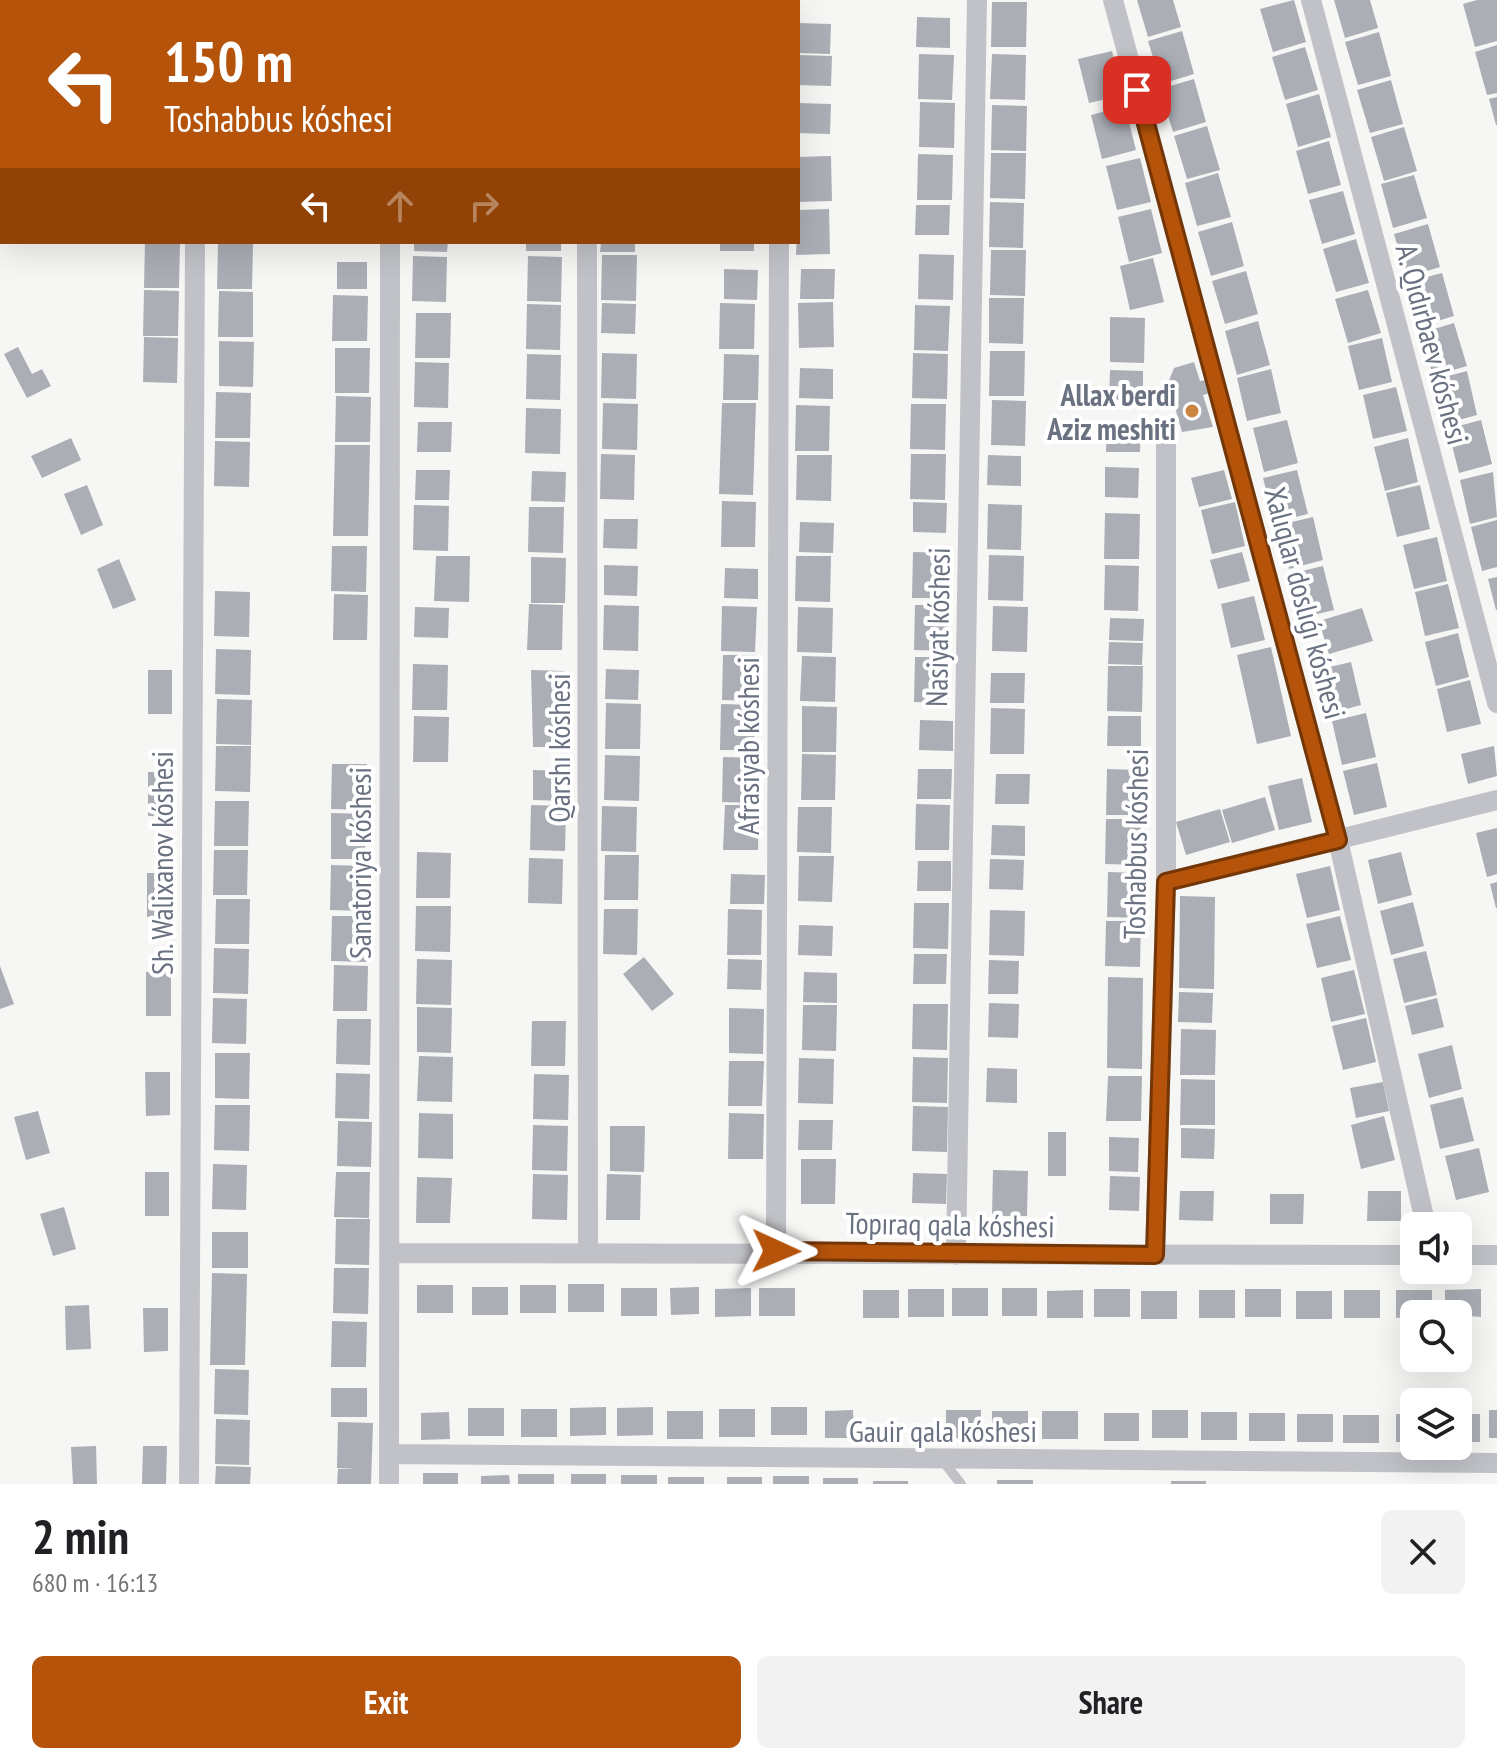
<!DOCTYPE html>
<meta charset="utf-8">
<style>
body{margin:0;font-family:"PT Sans Narrow",sans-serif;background:#f2f2f2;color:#202124;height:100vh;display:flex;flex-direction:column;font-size:30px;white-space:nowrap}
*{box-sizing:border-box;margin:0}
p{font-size:26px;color:#757577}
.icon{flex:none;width:44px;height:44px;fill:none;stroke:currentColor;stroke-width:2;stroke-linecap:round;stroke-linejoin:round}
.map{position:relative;height:1484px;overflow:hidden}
.panel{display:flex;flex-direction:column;background:#fff;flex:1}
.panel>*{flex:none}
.banner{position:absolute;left:0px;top:0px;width:800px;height:244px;box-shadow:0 8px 32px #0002;background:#b45309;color:#fff;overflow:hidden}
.fabs{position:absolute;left:1400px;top:1212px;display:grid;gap:16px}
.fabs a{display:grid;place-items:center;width:72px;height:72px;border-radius:12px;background:#fff;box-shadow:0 8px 32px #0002;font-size:40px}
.pin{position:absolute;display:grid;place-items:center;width:68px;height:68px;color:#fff;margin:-34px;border-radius:16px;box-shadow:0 4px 12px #0006}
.me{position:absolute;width:88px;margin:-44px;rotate:91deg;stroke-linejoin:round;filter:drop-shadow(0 0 6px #0008)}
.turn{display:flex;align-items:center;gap:28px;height:168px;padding:0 32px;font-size:36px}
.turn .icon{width:104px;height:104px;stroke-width:2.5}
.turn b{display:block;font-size:56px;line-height:68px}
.lanes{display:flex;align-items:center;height:76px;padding:0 32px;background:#0003;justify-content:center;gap:40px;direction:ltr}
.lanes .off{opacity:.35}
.round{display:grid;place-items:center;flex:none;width:84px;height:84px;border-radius:12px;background:#f2f2f2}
.summary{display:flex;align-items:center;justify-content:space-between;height:136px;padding:0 32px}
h1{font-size:48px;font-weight:700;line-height:60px}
.button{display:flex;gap:16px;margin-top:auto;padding:16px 32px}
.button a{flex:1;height:92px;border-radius:12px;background:#b45309;color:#fff;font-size:32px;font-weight:700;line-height:92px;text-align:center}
.button a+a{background:#f2f2f2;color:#202124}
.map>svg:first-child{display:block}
</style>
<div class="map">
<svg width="1497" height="1484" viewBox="0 0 1497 1484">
<rect width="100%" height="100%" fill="#f6f6f4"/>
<path fill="#abaeb5" d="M1137,0H1173L1181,27L1148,37Z
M1294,0L1306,42L1273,52L1260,9Z
M1334,0H1370L1378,28L1345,38Z
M1477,0H1497V41L1475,47L1463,4Z
M992,2H1027L1026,47H991Z
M917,17L950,18V48L916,47Z
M798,23L831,24L830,54L798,53Z
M1182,31L1194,74L1161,84L1148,41Z
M1379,32L1391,76L1358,85L1345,42Z
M1497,45V93L1487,95L1475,52Z
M1305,47L1318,90L1285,100L1272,57Z
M1112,51L1123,95L1089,103L1078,59Z
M919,54L954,55L952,100L918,99Z
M992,54L1026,55L1025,100L990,99Z
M798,55L832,56L831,86L798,85Z
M1194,79L1206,122L1173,132L1160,89Z
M1391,80L1403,124L1370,133L1357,90Z
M1319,94L1331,137L1298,147L1286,104Z
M1497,97V125H1496L1489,99Z
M920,102L955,103L954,148L919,147Z
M798,103L831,104L830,134L798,133Z
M992,105L1027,106L1026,151L991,150Z
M1125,106L1136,150L1102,159L1091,115Z
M1207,126L1220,170L1187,179L1174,136Z
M1404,127L1417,171L1384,181L1371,137Z
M1329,141L1341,185L1308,194L1296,151Z
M991,153H1026L1025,199L990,198Z
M918,154L953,155L952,200H917Z
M831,156L832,201L798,202V157Z
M1140,158L1151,202L1117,210L1106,166Z
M1218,173L1231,217L1197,226L1185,183Z
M1414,175L1427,218L1393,228L1381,184Z
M1343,191L1355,234L1322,244L1309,200Z
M990,202L1024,203L1023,248L989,247Z
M916,205H950L949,235H915Z
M829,209L830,254L796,255L798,210Z
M1151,209L1162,253L1129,262L1118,217Z
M1232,222L1244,266L1211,276L1198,232Z
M1428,224L1440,267L1407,277L1394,234Z
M1356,239L1369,283L1336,292L1323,249Z
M414,242H448L447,252L414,251Z
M526,242H561V251H526Z
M601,242H635V252H600Z
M720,242H754V251H720Z
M145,243H180L179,288H144Z
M218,243L253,244L252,289H217Z
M991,250H1026L1025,296L990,295Z
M919,254L954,255L953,300L918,299Z
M602,255H637L636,301L601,300Z
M413,256L447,257L446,302L412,301Z
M528,256L562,257L561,302L527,301Z
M1153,258L1164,302L1130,310L1120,266Z
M337,262H367V289H337Z
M724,269L758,270L757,300L724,299Z
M801,269H835L834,299H800Z
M1246,271L1258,314L1225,324L1212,281Z
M1442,273L1454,316L1421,326L1408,282Z
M144,290L179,291L178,336H143Z
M1368,290L1381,333L1348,343L1335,299Z
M219,291L253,292V337H218Z
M333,295L368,296L367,341H332Z
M989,298H1024L1023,344L989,343Z
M833,302L834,347L799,348L798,303Z
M602,303L636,304L635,334L601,333Z
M720,303L755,304L754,349H719Z
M527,304L561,305L560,350L526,349Z
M915,305L950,306L948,351L914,350Z
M416,313H451L450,358H415Z
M1110,317L1145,318L1144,363L1110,362Z
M1258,321L1270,365L1237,375L1225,331Z
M1454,323L1467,366L1433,376L1421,333Z
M144,337L178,338L177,383L143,382Z
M1382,338L1392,382L1359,390L1348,346Z
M219,341L254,342L253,387L219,386Z
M18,347L32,374L42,369L51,386L27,398L4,354Z
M335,348H370L369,393H335Z
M990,351H1025L1024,396H989Z
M602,353L637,354L636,399L601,398Z
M913,353L948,354L947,399L912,398Z
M527,354L561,355L560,400L526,399Z
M724,354L759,355L758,400H723Z
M415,362L449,363L448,408L414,407Z
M1194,362L1200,381L1207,380L1210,393L1203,395L1213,427L1182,432L1168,383L1174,368Z
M800,368L833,369V399L799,398Z
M1271,369L1281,413L1247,421L1237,378Z
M1110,370L1143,371V400H1109Z
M1467,371L1477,415L1444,424L1433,380Z
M1396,387L1407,431L1373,439L1363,395Z
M216,392L251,393L250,438H215Z
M336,396L371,397L370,442H335Z
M992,400L1026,401L1025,446L991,445Z
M603,403L638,404L637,450L602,449Z
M722,403H756L753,495L719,494Z
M911,404H946L945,450L910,449Z
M796,405L830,406L829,451H795Z
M526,408L561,409L560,454L525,453Z
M1287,420L1298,463L1264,472L1253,428Z
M1481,420L1492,464L1459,473L1448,429Z
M418,422H452L451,452H417Z
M1107,422H1141L1140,452H1106Z
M71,438L81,460L42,478L31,456Z
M1408,438L1418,482L1385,491L1374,447Z
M215,441L250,442L249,487L214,486Z
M335,445H370L368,536H333Z
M601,454L635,455L634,500L600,499Z
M911,454H946L945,500L910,499Z
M797,455H832L831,501L796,500Z
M988,455L1021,456V486L987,485Z
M1105,467L1139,468L1138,498L1105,497Z
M416,470H450L449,500H415Z
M1224,470L1232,499L1199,507L1191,478Z
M1297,470L1308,514L1274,522L1263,478Z
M532,471L566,472L565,502L531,501Z
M1493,472L1497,517L1470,524L1460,480Z
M87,485L103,525L81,535L64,494Z
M1420,485L1430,529L1397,537L1386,493Z
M722,501L756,502L755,547H721Z
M913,502L947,503L946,533L913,532Z
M1235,502L1245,546L1212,554L1201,510Z
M988,504L1022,505L1021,550L987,549Z
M414,505L449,506L448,551L413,550Z
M529,507H564L563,553L528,552Z
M1105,513L1140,514L1139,559H1104Z
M1313,517L1323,560L1289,569L1279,525Z
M604,519H638L637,549L603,548Z
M1497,520V567L1482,571L1471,527Z
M800,522L834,523L833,553L799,552Z
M1437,537L1447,581L1414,589L1403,545Z
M332,546H367L366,592L331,591Z
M913,552L948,553L947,598H912Z
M1242,552L1250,581L1218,589L1210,560Z
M989,555L1024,556L1023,601L988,600Z
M436,556H470L469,602L434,601Z
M796,556H831L830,602L795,601Z
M531,557L566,558L565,603H531Z
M119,559L136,600L113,609L97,569Z
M604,565L638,566L637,596L604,595Z
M1105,565L1139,566L1138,611L1104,610Z
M1323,566L1334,610L1301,618L1290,574Z
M725,568L758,569V599L724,598Z
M1497,577V610H1496L1488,579Z
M1448,584L1459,628L1425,636L1415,592Z
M215,591L250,592L249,637L214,636Z
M334,594L368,595L367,640H333Z
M1254,596L1265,640L1231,648L1221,604Z
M529,604L563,605L562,650H527Z
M604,605L639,606L638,651L603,650Z
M915,605H949V651L914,650Z
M722,606L757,607L755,652L721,651Z
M993,606L1028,607L1027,652L992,651Z
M415,607L449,608L448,638L414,637Z
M798,607L833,608L832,653L797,652Z
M1362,608L1373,641L1329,654L1319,621Z
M1110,618L1144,619L1143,641L1109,640Z
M1458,633L1469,677L1436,686L1425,642Z
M1109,642L1143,643L1142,665L1108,664Z
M1271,647L1291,736L1257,744L1237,655Z
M216,649L251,650L250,695L215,694Z
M723,655H757V701L722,700Z
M802,656L836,657L835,702L800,701Z
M915,657H949L948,703L914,702Z
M1351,662L1361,705L1328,714L1317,670Z
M413,664L448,665L447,710H412Z
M1108,666H1143L1142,712L1107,711Z
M606,669L639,670L638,700L605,699Z
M148,670H172V714H148Z
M531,670L565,671L567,747H533Z
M991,673H1025L1024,703H990Z
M1470,680L1481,724L1447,732L1437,689Z
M217,699L252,700L251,745L216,744Z
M606,703L641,704L640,749H605Z
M721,704L755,705L754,750H720Z
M802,706L837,707L836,752H802Z
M991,708L1025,709L1024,754H990Z
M1366,713L1376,757L1342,765L1332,721Z
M414,716L449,717L448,762H413Z
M1108,716H1141V746H1107Z
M920,720L953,721V751L919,750Z
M216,746H251L250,792L215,791Z
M1494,746L1497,776L1468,784L1461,754Z
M802,754L836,755L835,800H801Z
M605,755L640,756L639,801L604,800Z
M723,757L757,758L756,803L722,802Z
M1377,763L1387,807L1354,815L1343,771Z
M332,764H367L366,810L331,809Z
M918,769H952L951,799H917Z
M1107,769L1141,770L1140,815H1106Z
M533,770L567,771L566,801L533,800Z
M148,772H172V816H148Z
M996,774H1030L1029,804H995Z
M1302,778L1312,822L1279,830L1268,786Z
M1265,797L1275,830L1232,843L1222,810Z
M215,801H249L248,846H214Z
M916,804L950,805L949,850H915Z
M531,805L566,806L565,851L530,850Z
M725,805H759L758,850H723Z
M602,806L637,807L636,852L601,851Z
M798,807H832L831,853L797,852Z
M1220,809L1230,842L1186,855L1176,822Z
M331,813L366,814L365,859H331Z
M1106,819H1141L1140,865L1105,864Z
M992,825L1025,826V856L991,855Z
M1497,828V874L1487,877L1476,833Z
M214,850H248L247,895H213Z
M417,852L451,853L450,898H416Z
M1401,852L1412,895L1378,904L1368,860Z
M605,855H639L638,900H604Z
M799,856H834L832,902L798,901Z
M529,858L563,859L562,904L528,903Z
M990,859L1024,860L1023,890L989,889Z
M918,861H951V891H917Z
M331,865L365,866L364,911L330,910Z
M1330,866L1340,910L1307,918L1296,874Z
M1108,872L1143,873L1142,918L1107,917Z
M147,873H171V917H147Z
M731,874L765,875L764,904H730Z
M1497,882V908H1496L1490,884Z
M1180,896L1215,897L1214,989L1179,988Z
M216,899H250L249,944H215Z
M1413,902L1424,946L1391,955L1380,911Z
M914,903H949L948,949L913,948Z
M416,906H451L450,952L415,951Z
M604,909H638L637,955L603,954Z
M728,909L762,910L761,955H727Z
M990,910L1025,911L1024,956L989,955Z
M332,916H367L366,962L331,961Z
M1340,916L1351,960L1317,968L1306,924Z
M1106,921H1141L1140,967L1105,966Z
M799,925L833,926L832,956L798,955Z
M214,948L249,949L248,994L213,993Z
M1426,951L1437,995L1404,1003L1393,959Z
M914,954H947L946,984H913Z
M644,957L674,994L652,1011L623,974Z
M417,959L452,960L451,1005L416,1004Z
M728,959L762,960L761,990L727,989Z
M989,960L1019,961L1018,994H988Z
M334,965L368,966L367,1011H333Z
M0,966L14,1004L0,1009Z
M1354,970L1365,1014L1331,1022L1321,978Z
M146,972H171V1016H146Z
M804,972L837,973V1003L803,1002Z
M1108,977L1143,978L1142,1069L1107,1068Z
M1179,992L1213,993L1212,1023L1178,1022Z
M213,998L247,999L246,1044L212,1043Z
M1437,998L1444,1027L1412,1035L1405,1006Z
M989,1003L1019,1004L1018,1038L988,1037Z
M913,1004H948L947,1050L912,1049Z
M803,1005H837L836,1051L802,1050Z
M417,1007L452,1008L451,1053L417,1052Z
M729,1008L764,1009L763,1054L729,1053Z
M1366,1018L1376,1062L1343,1070L1332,1026Z
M337,1019H371L370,1065L336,1064Z
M532,1021H566L565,1066H531Z
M1181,1029L1216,1030L1215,1075H1180Z
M1452,1045L1462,1089L1429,1098L1418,1054Z
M215,1053H250L249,1099L215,1098Z
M419,1056L453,1057L452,1102L417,1101Z
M913,1057L948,1058L947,1103L912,1102Z
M799,1058L834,1059L833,1104L798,1103Z
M729,1061H764L762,1106H728Z
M987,1068L1017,1069V1103L986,1102Z
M145,1072H170V1115L146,1116Z
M336,1073L370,1074L369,1119L335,1118Z
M534,1074L569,1075L568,1120L533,1119Z
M1108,1076H1142L1141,1121H1106Z
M1181,1079L1215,1080V1125H1180Z
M1383,1082L1389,1111L1356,1118L1350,1088Z
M1463,1097L1474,1141L1440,1149L1430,1105Z
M215,1105H250L249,1151L214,1150Z
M913,1106L948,1107L947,1152L912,1151Z
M38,1111L50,1153L26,1160L14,1117Z
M419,1113L453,1114V1159L418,1158Z
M729,1113L764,1114L763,1159H728Z
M1384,1116L1395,1160L1361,1169L1351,1125Z
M799,1120H833L832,1150H798Z
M338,1121L372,1122L371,1167L337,1166Z
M533,1125L568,1126L567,1171L532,1170Z
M610,1126H645L644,1172L610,1171Z
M1181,1128L1215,1129L1214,1159L1181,1158Z
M1048,1132H1066V1176H1048Z
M1109,1137L1139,1138L1138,1172L1109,1171Z
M1479,1148L1489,1192L1456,1200L1445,1156Z
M801,1159H836L835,1204H801Z
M213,1164L247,1165L246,1210L212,1209Z
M993,1170L1028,1171L1027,1216H992Z
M145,1172H169V1216H145Z
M336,1172H370L369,1218L334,1217Z
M913,1173L947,1174L946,1204L912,1203Z
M533,1174L568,1175L567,1220L532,1219Z
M607,1174L641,1175L640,1220H606Z
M1110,1176L1140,1177L1139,1211L1109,1210Z
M417,1177L452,1178L450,1223H416Z
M1180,1191H1214L1213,1221L1179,1220Z
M1368,1191H1401V1221H1367Z
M1270,1194H1304L1303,1224H1270Z
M64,1207L76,1249L53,1256L40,1214Z
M336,1219H370L369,1265L335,1264Z
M212,1232H248V1268H212Z
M334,1268H369L368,1314L333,1313Z
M212,1273L247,1274L245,1365H210Z
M568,1284H604V1312H568Z
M417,1285H453V1313H417Z
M520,1285H556V1313H520Z
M472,1287H508V1315H472Z
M699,1287V1314L671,1315L670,1288Z
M621,1288H657V1316H621Z
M751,1288V1316L715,1317V1289Z
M759,1288H795V1316H759Z
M952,1288H988V1316H952Z
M1002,1288H1037V1316H1002Z
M908,1289H944V1317H908Z
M1094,1289H1130V1317H1094Z
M1245,1289H1281V1317H1245Z
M1481,1289V1317L1445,1314V1290Z
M863,1290H899V1318H863Z
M1083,1290V1318H1047V1291Z
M1199,1290H1235V1318H1199Z
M1344,1290H1380V1318H1344Z
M1396,1290H1432V1314L1396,1318Z
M1141,1291H1177V1319H1141Z
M1296,1291H1332V1319H1296Z
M89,1305L91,1349L66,1350L65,1306Z
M143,1308H168V1351L144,1352Z
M332,1321L367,1322L366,1367H331Z
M215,1369L249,1370L248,1415L214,1414Z
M331,1388H367V1417H331Z
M606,1407V1435L570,1436V1408Z
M653,1407V1435L617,1436V1408Z
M771,1407H807V1435H771Z
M468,1408H504V1436H468Z
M521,1409H557V1437H521Z
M719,1409H755V1437H719Z
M853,1410L854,1438H825V1411Z
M946,1410H981V1438H946Z
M1152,1410H1188V1438H1152Z
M1489,1410H1497V1438H1489Z
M667,1411H703V1439H667Z
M992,1411H1028V1439H992Z
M1042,1411H1078V1439H1042Z
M449,1412L450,1439L421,1440V1413Z
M1201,1412H1237V1440H1201Z
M1104,1413H1139V1441H1104Z
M1249,1413H1285V1441H1249Z
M1297,1414H1333V1442H1297Z
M1396,1414H1414V1442H1396Z
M1458,1414H1480V1442H1458Z
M1343,1415H1379V1443H1343Z
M216,1419L250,1420L249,1465L215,1464Z
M338,1422L373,1423L371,1484H337L338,1469H356L337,1468Z
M96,1446L97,1484H73L71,1447Z
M143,1446H167L166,1484H142Z
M216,1466L251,1467L250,1484H215Z
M423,1473H458V1484H423Z
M518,1474H554V1484H518Z
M571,1474H606V1484H571Z
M509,1475L510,1484H481V1476Z
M621,1475H657V1484H621Z
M773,1476H809V1484H773Z
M668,1477H704V1484H668Z
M727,1477H762V1484H727Z
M823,1478H858V1484H823Z
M997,1480H1033V1484H997Z
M873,1481H908V1484H873Z
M1171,1481H1206V1484H1171Z"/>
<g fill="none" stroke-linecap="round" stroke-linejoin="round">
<path stroke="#c1c2c7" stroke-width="10" d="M0,142L2,144
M943,1461L961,1484"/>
<path stroke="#c1c2c7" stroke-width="20" d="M587,0V2
M1113,0L1338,840L1426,1226
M1311,0L1497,703
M198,2V0
M390,2V0
M779,2V0
M587,242L588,1253
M1166,882L1497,800
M776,1251L779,242
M389,1253L1414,1255
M956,1255L977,0
M1155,1255L1166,882V434
M1458,1255H1497
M389,1454L1497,1463
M189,1484L195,242
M389,1484L390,242"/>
</g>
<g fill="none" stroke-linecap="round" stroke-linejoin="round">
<defs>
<path id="route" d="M776,1251L1155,1255L1166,882L1338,840L1137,90"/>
</defs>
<use href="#route" stroke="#753606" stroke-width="20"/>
<use href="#route" stroke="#b45309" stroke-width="14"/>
</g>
<circle fill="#cc833f" stroke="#fff" stroke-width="3" cx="1192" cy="411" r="8"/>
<g text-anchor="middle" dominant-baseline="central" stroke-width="8" stroke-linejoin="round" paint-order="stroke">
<g font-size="30" fill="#6a7181" stroke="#fff">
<text transform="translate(1433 344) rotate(75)">A. Qıdırbaev kóshesi</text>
<text transform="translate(1306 603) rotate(75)">Xalıqlar doslıǵı kóshesi</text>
<text transform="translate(937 627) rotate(-89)">Nasiyat kóshesi</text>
<text transform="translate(747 746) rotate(-90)">Afrasiyab kóshesi</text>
<text transform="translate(558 748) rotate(-90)">Qarshı kóshesi</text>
<text transform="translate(1135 844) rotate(-89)">Toshabbus kóshesi</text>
<text transform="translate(161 863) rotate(-90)">Sh. Walixanov kóshesi</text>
<text transform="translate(359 863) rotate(-90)">Sanatoriya kóshesi</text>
<text transform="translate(950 1224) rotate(1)">Topıraq qala kóshesi</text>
<text x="943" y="1430">Gauir qala kóshesi</text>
</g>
<g font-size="30" font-weight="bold" fill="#6a7181" stroke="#fff" text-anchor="end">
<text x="1176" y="394">Allax berdi<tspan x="1176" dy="34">Aziz meshiti</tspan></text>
</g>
</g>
</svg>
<div class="fabs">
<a><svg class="icon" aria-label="sound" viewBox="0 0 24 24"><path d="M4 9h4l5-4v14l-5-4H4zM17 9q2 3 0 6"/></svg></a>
<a><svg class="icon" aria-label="search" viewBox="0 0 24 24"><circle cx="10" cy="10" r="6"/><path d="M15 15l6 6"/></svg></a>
<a><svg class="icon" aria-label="layers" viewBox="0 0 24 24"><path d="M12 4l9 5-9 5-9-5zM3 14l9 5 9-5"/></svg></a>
</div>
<div class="pin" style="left:1137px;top:90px;background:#d93025"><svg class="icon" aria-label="arrive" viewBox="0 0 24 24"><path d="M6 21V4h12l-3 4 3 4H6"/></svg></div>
<svg class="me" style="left:776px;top:1251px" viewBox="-20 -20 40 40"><path d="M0-17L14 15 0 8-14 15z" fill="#b45309" stroke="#fff" stroke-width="4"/></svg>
<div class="banner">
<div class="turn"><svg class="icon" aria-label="left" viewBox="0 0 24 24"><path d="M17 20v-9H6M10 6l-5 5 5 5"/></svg><div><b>150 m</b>Toshabbus kóshesi</div></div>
<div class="lanes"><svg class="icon" aria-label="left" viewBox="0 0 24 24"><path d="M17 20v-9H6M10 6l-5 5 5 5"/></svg><svg class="icon off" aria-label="ahead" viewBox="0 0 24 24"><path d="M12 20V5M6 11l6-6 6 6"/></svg><svg class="icon off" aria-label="right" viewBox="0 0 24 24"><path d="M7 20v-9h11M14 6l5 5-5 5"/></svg></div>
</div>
</div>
<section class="panel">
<div class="summary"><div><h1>2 min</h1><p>680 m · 16:13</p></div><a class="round"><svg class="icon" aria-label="close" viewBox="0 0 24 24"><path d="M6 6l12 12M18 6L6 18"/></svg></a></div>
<div class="button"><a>Exit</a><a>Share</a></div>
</section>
